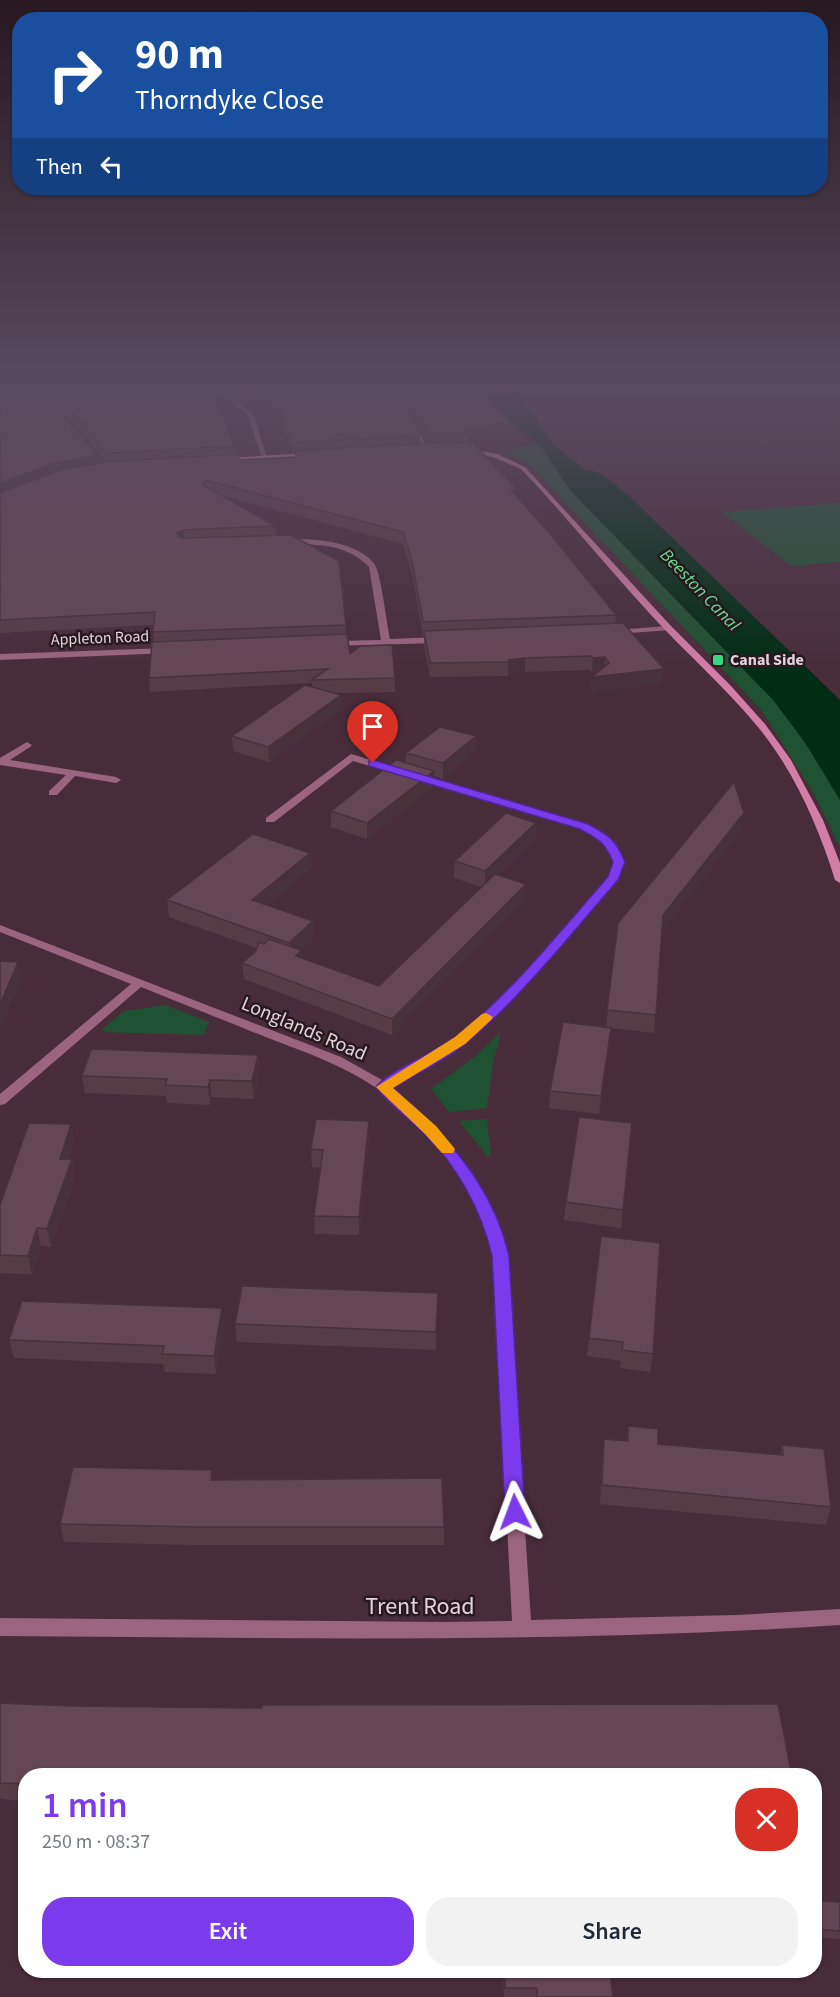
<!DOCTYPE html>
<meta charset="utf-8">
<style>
body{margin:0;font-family:"Source Sans 3",sans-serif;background:#f2f2f3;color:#1f2937;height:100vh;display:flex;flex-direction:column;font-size:22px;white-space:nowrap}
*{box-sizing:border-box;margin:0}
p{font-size:20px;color:#747a83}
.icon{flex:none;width:33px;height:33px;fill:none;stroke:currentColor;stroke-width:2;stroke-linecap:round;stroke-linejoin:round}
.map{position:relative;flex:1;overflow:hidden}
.panel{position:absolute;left:18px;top:1768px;width:804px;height:210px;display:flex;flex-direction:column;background:#fff;border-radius:24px;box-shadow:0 2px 4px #0004}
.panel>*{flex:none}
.hud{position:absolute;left:12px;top:12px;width:816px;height:183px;border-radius:24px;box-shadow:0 2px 4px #0004;background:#1a4fa0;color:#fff;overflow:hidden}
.pin{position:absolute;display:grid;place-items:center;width:51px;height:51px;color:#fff;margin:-62px -26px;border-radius:50% 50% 50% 0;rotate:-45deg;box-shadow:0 0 6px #0007}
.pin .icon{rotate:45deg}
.me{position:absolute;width:66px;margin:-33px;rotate:357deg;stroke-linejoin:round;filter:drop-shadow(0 0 4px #0008)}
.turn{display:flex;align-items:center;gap:21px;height:126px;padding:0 24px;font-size:27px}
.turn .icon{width:78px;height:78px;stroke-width:2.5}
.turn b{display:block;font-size:42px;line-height:51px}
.then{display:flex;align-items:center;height:57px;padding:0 24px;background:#0003;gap:12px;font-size:22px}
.round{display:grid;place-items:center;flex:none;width:63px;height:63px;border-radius:24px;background:#f2f2f3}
.headline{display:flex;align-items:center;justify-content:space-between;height:102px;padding:0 24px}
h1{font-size:36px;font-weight:600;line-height:45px;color:#7c3aed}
.button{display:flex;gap:12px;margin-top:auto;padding:12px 24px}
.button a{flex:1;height:69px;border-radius:24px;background:#7c3aed;color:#fff;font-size:24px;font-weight:600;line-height:69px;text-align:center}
.button a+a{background:#f2f2f3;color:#1f2937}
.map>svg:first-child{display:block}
</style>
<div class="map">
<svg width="840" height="1997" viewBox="0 0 840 1997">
<rect width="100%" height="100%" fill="#492c3a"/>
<path fill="#1f5232" d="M537,443L570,490L774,701L806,744L840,800V848L814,794L762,711L529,463L504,452Z
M840,503V562L791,566L722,512Z
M165,1005L209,1022L204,1035L105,1032L102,1029L124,1011Z
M501,1032L493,1063L487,1108L449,1112L431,1089L477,1055Z
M487,1119L491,1156H487L459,1121Z"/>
<path fill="#002d14" d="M477,389H510L537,419L552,443L587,471C600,469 620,489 631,498L840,700V800L806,744L774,701L570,490L542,448L506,418Z"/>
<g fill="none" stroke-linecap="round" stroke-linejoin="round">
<path fill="#9b657f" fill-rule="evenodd" d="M218,389H225L254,415L267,459L262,458L248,416Z
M390,389H396L429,450L424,449Z
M287,540C312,537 360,542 375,565C381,574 387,626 390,639L439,637L443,640L439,643L331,646V642L334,641L381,640L369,567C349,545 319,544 290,544H287Z
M668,626H671V630L616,634L612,632L616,630Z
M167,648L171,651L170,653L0,660V654Z
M27,742L32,745L30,747L10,760L116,777L121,780L116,783L75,776L57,795H49V791L66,775L0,765V758Z
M351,754L404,770L406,772L401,775L353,761L274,822H266V818Z
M420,774L588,824C605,833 617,843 624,862L617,880L545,964L507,1004L458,1049L393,1088C449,1134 488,1185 507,1256L531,1620L736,1615L840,1609V1625C560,1644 280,1638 0,1636V1618L444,1622L512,1621L493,1256C475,1189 434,1127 375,1087C342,1065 305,1052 268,1038C226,1021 183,1004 141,987L5,1104L0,1105V1094L131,984L0,932V925L341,1057L384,1081C406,1069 428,1058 448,1044C510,999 558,934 608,877L614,862C607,845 596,836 580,828L417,779L415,777Z"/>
<path fill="#d37ea7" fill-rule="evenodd" d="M465,448L497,454L525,467L670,625L731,686L765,724L791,760L823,820L840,863V883L835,880C818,825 794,771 758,727C725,687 686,653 651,615C607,567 566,516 521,469L493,457L463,451L462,450Z
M310,453L313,455L312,456L226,462L223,460L226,458Z"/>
</g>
<path fill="#573c48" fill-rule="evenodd" d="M0,389L232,395V405L219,406L234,446L235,454L239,460L295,457V454H293L280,413H277L273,403L245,404L229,389H393L420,435V444L428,443L399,389H479L511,423L510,433L468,439V444L517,489L516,496L616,615L615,623L662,683L591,692L592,677L599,672L592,673L590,670L525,672L508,674V676L430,677L424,644V635H423L412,574L403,544L221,495L275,526L276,535L346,625V634L350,654L395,678V692L336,693L341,709L269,762L233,751L232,736L312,687V683L150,692L149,678L154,642L153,632L154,625L0,633ZM67,420L72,421L106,462L98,463L97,455Z
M476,736L475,752L443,779L434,776V786L367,839L331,827V811L406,763V753Z
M536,823L535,839L497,875L526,884L525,900L392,1035L244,979L242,963L256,951L257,948L169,917L167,900L310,853L311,869L267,905L313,921L314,938L300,950L302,958L379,986L482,887L454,878L455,861Z
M742,829L662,930L654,1033L611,1028L599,1114L549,1108L550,1091L606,1027L618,923Z
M258,1055L259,1072L254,1099L211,1097L210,1105L167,1103L166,1096L85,1093L82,1076Z
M369,1121V1138L359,1235L315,1234L314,1216L320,1168L312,1167L311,1149Z
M632,1123L621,1228L564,1220L566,1202Z
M71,1124L74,1141L69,1159H72L75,1177L51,1247L41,1246L32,1274L0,1273V1205Z
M601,1236L653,1354L650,1372L620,1368L621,1361L587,1356Z
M438,1293L436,1350L237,1342L235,1324Z
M222,1308L224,1326L216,1374L165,1372L163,1364L14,1358L9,1340Z
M628,1426L658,1444L780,1455L782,1445L831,1507L826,1525L600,1504L602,1457L604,1439L626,1441Z
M214,1480L444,1527V1545H198L64,1542L60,1524Z
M0,1703L792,1776H26V1801L1,1799L0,1796Z
M814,1901L840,1902V1939L814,1937Z
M503,1971H610L613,1997H504Z"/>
<path fill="#47313b" d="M511,423L510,433L468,439V435L462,428Z
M97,455L98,466L0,496V483L52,464Z
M517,489L516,501L511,490Z
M183,530L184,542L178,545L177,533Z
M605,657L604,671L592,673L593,658Z
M525,658V672L508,674V660Z
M664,669L662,683L591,692L592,677Z
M341,695V709L269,762L268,747Z
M476,736L475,752L443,779V763Z
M434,771V786L367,839V823Z
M744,813L742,829L661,932L663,915Z
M536,823L535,839L485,888V871Z
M310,853L311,869L253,916L252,900Z
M526,884L525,900L392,1035V1019Z
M313,921L314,938L290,960L289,943Z
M301,950L302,966L296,956Z
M18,962L22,979L0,1031V1005Z
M611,1028L610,1045L599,1114L601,1096Z
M258,1055L259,1072L254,1099L252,1081Z
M210,1080L211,1097L210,1105L208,1087Z
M369,1121V1138L359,1235V1217Z
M71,1124L74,1141L64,1177L60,1159Z
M72,1159L75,1177L51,1247L47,1229Z
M37,1228L41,1246L32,1274L28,1256Z
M438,1293V1311L436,1350V1332Z
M222,1308L224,1326L216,1374L214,1356Z
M35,1769L37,1776H33Z"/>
<path fill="#654654" stroke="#47313b" stroke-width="1.5" d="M0,389H226L232,395L216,396L234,446L107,453L70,410L65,409L63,415L97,455L52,464L0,483Z
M240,389H393L420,435L292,443L279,403H277L273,392L245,394Z
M404,389H479L511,423L462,428L468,435H429Z
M447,442L474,444L517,489L511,490L551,535L616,615L423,622L412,561L403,532L205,480L203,485L275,526L183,530L177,533L178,536L183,538L291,535L339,561L346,625L153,632L155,612L0,620V493L57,471L105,462L237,454L239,460L297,457L295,451Z
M623,623L664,669L592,677L609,663L605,657L593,658L591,656L525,658L508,660L509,662L430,663L424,631Z
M347,634L350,654L360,646L392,645L395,678L311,680L328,669L149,678L152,642Z
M305,685L341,695L268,747L232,736Z
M440,727L476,736L443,763L406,753Z
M396,760L434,771L367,823L331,811Z
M734,782L744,813L663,915L656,1015L607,1010L618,923Z
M506,813L536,823L485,871L455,861Z
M253,834L310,853L252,900L313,921L289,943L167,900Z
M495,874L526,884L392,1019L242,963L256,951L259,942L264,944L269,939L301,950L296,956L379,986Z
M0,961L18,962L0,1005Z
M563,1022L611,1028L601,1096L550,1091Z
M91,1049L258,1055L252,1081L210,1080L208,1087L165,1085L167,1079L82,1076Z
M579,1117L632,1123L623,1210L566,1202Z
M316,1119L369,1121L359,1217L314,1216L323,1150L311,1149Z
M29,1123L71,1124L60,1159H72L47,1229L37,1228L28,1256L0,1255V1205Z
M601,1236L660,1243L653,1354L622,1350L623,1342L589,1338Z
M242,1286L438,1293L436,1332L235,1324Z
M22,1301L222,1308L214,1356L162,1354L164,1346L9,1340Z
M628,1426L658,1429V1444L783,1455L782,1445L824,1449L831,1507L602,1485L604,1439L628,1441Z
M73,1467L212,1470L211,1480L442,1478L444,1527H195L60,1524Z
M0,1703L71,1706L262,1708V1705L778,1704L792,1776H677L676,1771L437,1769V1776H406V1770L239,1769V1772L35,1769L33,1776H26V1784L0,1783Z
M814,1901L840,1902V1931L814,1929Z
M505,1971H610L613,1997H537V1988H505Z"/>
<linearGradient id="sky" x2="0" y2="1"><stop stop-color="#281820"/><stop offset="0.58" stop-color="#594b60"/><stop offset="1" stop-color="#594b60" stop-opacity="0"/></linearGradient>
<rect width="840" height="669" fill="url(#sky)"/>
<path fill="#7c3aed" stroke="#51269a" stroke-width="1.5" d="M373,760L588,824C609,835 616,840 625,862L618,880C570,935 524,994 468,1042C446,1060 418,1073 393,1088C446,1135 493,1185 509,1256L525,1512L522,1518L515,1521L508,1518L505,1512L492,1256C482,1211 456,1164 423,1132C408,1117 388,1104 376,1087C387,1072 439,1050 457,1036C514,990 560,931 608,877L613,862C605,842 598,839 580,829L369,766V761Z"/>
<path fill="#f59e0b" d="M486,1013L493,1017L491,1020L465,1044L393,1088L436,1126L455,1149L453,1153H442L425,1134L376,1087L455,1037L482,1014Z"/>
<rect fill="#3ad77f" stroke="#26191f" stroke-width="2" x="712" y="654" width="12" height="12" rx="3"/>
<g text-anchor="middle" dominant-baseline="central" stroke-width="5" stroke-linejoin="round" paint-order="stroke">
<g font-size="16" fill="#e4d1d9" stroke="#26191f">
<text transform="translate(100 638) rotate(-2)">Appleton Road</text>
</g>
<g font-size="16" font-weight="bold" fill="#e4d1d9" stroke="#26191f" text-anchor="start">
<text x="730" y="660">Canal Side</text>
</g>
<g font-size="18" font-style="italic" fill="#6eda94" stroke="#26191f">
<text transform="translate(700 590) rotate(46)">Beeston Canal</text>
</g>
<g font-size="20" fill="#e4d1d9" stroke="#26191f">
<text transform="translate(304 1029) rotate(23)">Longlands Road</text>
</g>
<g font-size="24" fill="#e4d1d9" stroke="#26191f">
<text x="420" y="1606">Trent Road</text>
</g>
</g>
</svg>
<div class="pin" style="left:373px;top:763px;background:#d93025"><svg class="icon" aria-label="arrive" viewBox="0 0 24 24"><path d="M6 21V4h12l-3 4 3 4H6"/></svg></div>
<svg class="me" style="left:515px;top:1512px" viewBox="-20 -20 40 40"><path d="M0-17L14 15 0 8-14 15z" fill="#7c3aed" stroke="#fff" stroke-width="4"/></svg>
<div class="hud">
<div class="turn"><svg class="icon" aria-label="right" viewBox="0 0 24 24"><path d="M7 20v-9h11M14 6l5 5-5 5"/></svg><div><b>90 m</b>Thorndyke Close</div></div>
<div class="then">Then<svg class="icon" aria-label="left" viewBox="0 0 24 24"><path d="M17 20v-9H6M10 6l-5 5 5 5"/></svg></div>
</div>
<section class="panel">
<div class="headline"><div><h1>1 min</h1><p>250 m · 08:37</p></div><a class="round" style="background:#d93025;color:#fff"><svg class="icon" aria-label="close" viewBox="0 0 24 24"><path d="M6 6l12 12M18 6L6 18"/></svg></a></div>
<div class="button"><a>Exit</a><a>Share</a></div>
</section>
</div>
